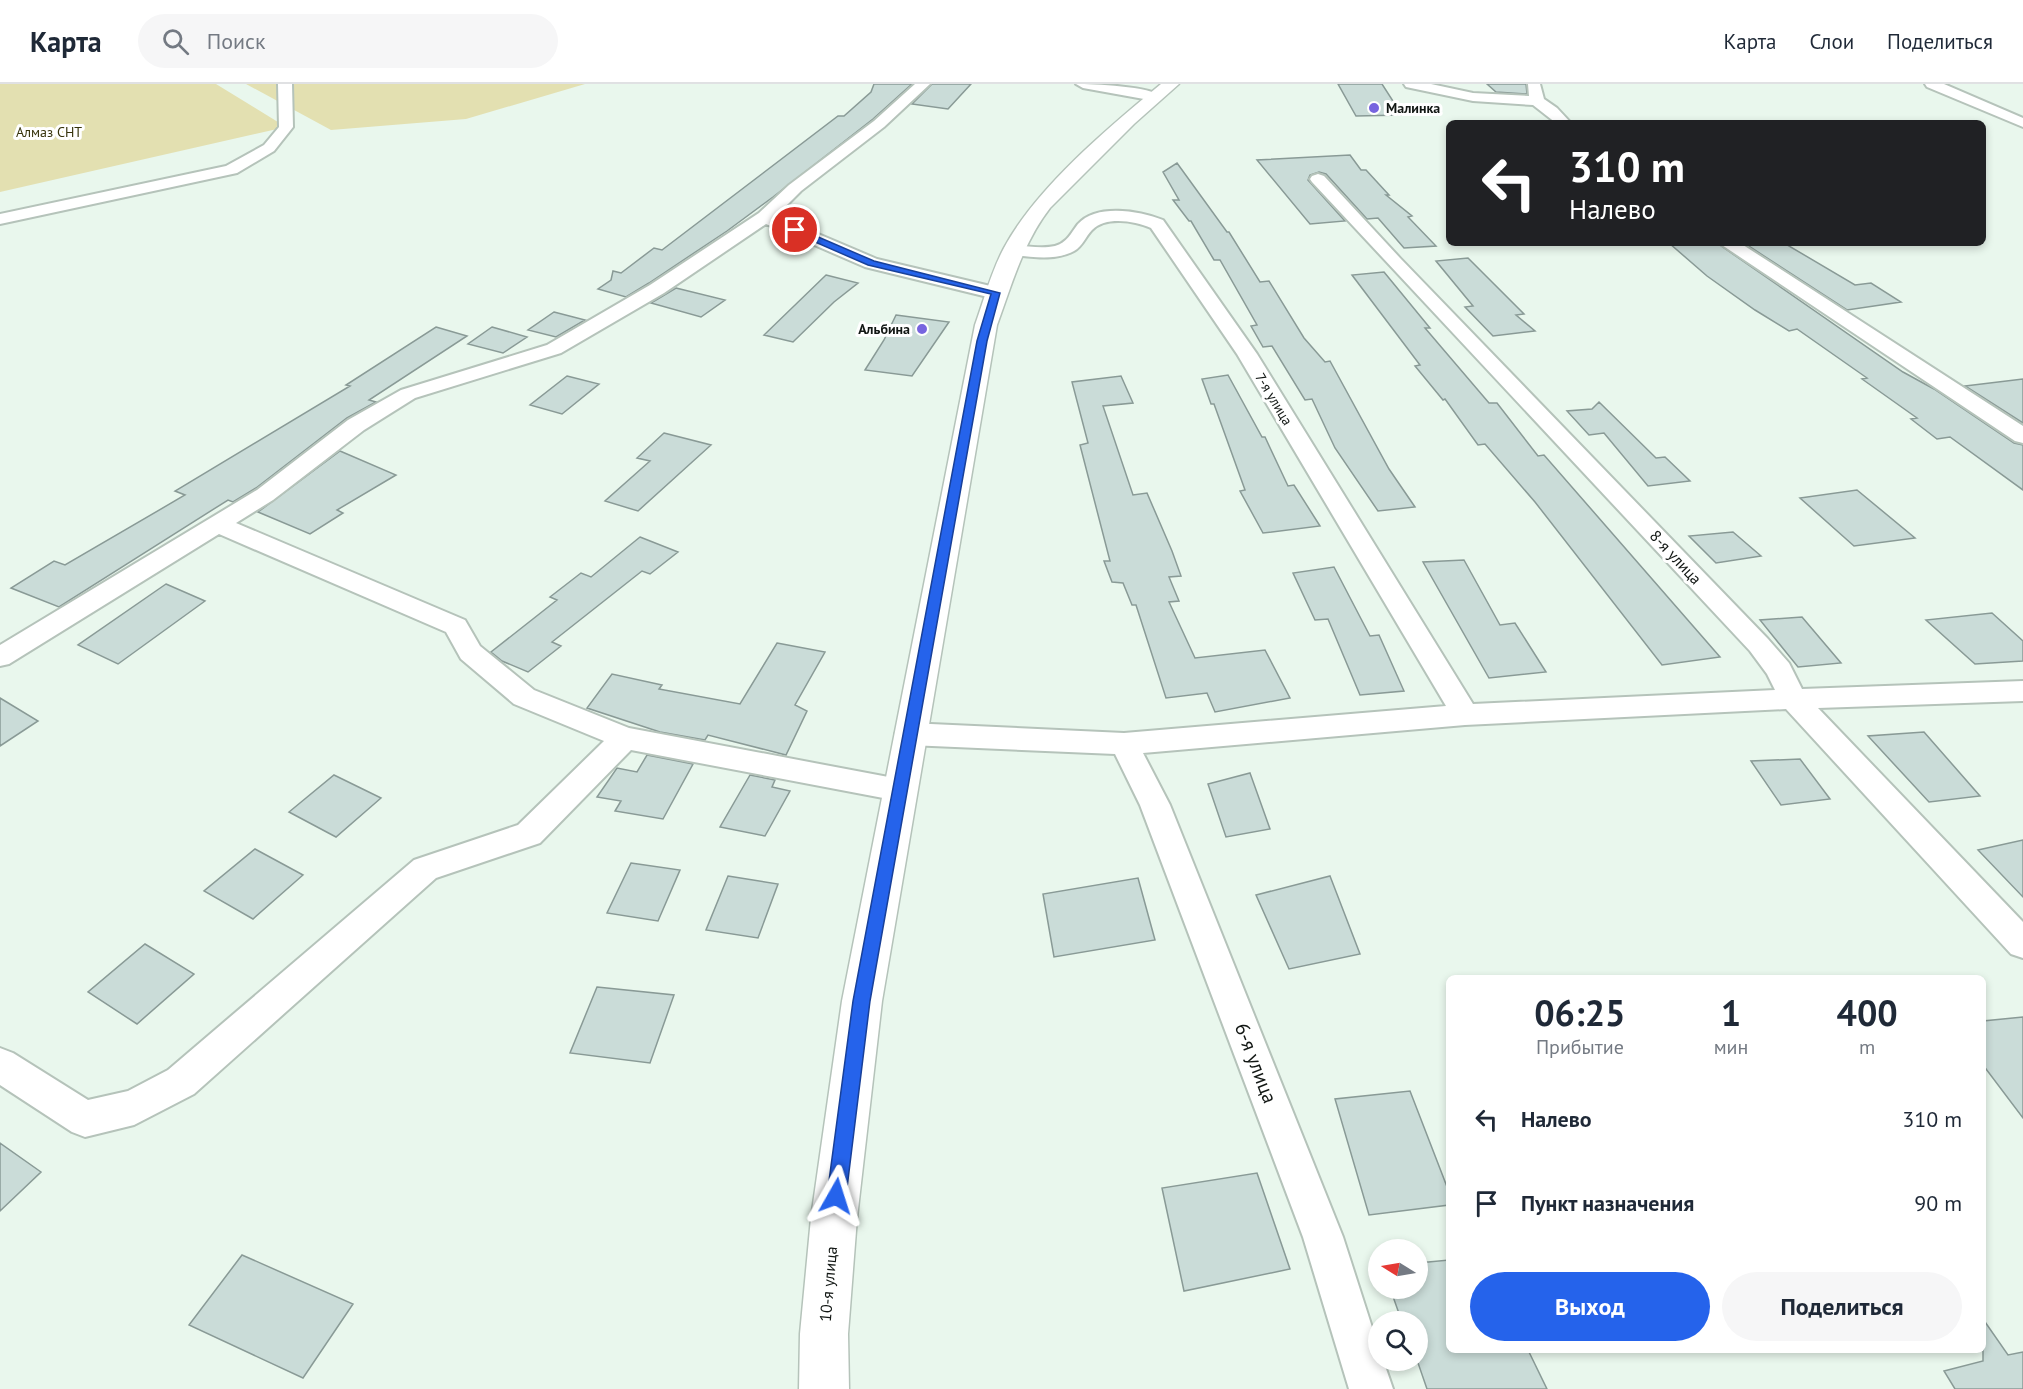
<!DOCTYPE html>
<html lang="ru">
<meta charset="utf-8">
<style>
body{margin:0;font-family:"PT Sans",sans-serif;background:#f6f6f7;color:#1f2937;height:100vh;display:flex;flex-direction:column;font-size:22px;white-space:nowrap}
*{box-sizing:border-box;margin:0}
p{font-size:20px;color:#747a83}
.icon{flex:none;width:33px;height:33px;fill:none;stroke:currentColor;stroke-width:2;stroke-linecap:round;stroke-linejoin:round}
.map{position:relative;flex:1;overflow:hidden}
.sheet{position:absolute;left:1446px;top:891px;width:540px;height:378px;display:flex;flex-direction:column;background:#fff;border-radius:9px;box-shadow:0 3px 9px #0003}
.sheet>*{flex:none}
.hud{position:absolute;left:1446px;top:36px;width:540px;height:126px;border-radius:9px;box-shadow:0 3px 9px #0003;background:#202124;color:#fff;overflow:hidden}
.needle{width:39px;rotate:281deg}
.fabs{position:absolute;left:1368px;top:1155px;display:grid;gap:12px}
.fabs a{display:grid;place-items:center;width:60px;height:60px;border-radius:50%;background:#fff;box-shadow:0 3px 9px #0003;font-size:30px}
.pin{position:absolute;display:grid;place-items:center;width:51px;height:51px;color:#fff;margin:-26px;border:3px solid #fff;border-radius:50%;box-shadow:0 2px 6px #0007}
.me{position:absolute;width:66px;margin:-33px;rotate:6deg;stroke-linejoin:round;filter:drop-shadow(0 0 4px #0008)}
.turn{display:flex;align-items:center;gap:21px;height:126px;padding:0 24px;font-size:27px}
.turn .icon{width:78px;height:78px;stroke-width:2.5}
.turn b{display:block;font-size:42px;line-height:51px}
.eta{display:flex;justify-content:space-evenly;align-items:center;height:102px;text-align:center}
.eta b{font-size:36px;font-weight:800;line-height:42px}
.action{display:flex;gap:12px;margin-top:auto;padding:12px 24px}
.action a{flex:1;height:69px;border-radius:36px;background:#2563eb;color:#fff;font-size:24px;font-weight:800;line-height:69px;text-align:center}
.action a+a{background:#f6f6f7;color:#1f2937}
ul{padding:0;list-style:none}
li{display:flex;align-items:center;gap:18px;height:84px;padding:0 24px}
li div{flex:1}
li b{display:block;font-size:22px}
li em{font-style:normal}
header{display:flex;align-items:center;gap:36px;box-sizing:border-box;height:84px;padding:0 30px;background:#fff;border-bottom:2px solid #e0e1e3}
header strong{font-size:28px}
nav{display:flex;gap:33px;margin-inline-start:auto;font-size:21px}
.search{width:420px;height:54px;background:#f6f6f7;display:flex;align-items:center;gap:15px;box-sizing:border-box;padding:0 21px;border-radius:33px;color:#747a83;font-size:22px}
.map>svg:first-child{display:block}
</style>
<header>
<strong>Карта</strong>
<div class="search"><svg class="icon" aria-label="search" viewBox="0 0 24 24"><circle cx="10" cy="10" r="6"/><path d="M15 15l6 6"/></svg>Поиск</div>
<nav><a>Карта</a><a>Слои</a><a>Поделиться</a></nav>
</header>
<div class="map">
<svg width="2023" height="1305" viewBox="0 0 2023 1305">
<rect width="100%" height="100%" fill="#e9f7ed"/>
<path fill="#e3e0b1" d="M0,0H216L286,43L0,108Z
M246,0H585L466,35L331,46Z"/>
<path fill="#cadcd8" stroke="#899a96" stroke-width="1.5" d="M874,0H912L873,35L773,113L727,147L649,199L626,213L598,205L611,196L613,187L621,189L654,164L662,166L838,32H844L871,8Z
M932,0H971L948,25L912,20Z
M1338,0H1382L1402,31L1356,32Z
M1487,0H1526L1527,10L1496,8Z
M1350,71L1361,86H1366L1389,111H1386L1412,132L1408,133L1436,162L1404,164L1378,134L1367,135L1326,90L1319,88L1310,91L1308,96L1345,137L1310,140L1257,76Z
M1177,79L1227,148H1229L1260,198L1269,197L1304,254L1325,278L1330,277L1389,385L1415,423L1378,427L1335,364L1312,315L1305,316L1272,262L1263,263L1251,242L1257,241L1220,176H1214L1191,137H1189L1173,116H1179L1163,88Z
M1669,159H1717L1903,288L1934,305L2014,359L2023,361V406L1950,353L1937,355L1911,335L1917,334L1862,295L1867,294L1797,245L1789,247L1755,226L1707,192Z
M1744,159H1784L1855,201L1871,199L1901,218L1847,226Z
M1468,174L1524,230L1516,231L1535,247L1493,252L1465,223L1473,222L1436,177Z
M1384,188L1430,244H1425L1489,319H1497L1538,372L1544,371L1720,573L1662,581L1535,418L1485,360L1478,361L1445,315L1443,316L1415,282L1420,281L1352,191Z
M826,191L858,199L834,218L793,258L764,251Z
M676,204L725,216L701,233L651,219Z
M554,228L585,236L556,253L528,246Z
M896,231L949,238L912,292L865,286L884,256Z
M436,243L467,252L369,316L376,318L347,334L256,404L233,418L228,416L59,523L11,504L54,477L65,481L185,411L175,407L350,302L346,301Z
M492,243L527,253L503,269L468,260Z
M1228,291L1262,353H1265L1288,402L1294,401L1320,442L1263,449L1240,407L1245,406L1214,320H1211L1202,295Z
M567,292L599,300L562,330L530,321Z
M1121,292L1133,319L1103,322L1133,411L1147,409L1172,467L1181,492L1169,493L1179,517L1169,518L1195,574L1265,566L1290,614L1215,628L1207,609L1166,614L1136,521H1132L1123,499L1112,498L1104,477H1110L1080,361L1088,359L1072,298Z
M2023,295V339L1965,302Z
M1599,318L1656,374L1665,373L1690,397L1648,402L1604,349L1589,351L1567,327L1592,325Z
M664,349L711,361L638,427L605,417L650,377L637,374Z
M340,367L396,391L337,426L343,429L310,450L258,428Z
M1857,406L1915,454L1854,462L1800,414Z
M1733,448L1761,472L1716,479L1689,452Z
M640,453L678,468L650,490L642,487L552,558L561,562L528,588L502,577L491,568L557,516L550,513L581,489L591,493Z
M1464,476L1500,541L1515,539L1546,588L1489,594L1423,478Z
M1334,483L1370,552L1379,551L1404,607L1360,611L1328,535L1315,536L1293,489Z
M166,500L205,517L118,580L78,561Z
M1992,529L2023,557V577L1975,580L1926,536Z
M1802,533L1841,579L1798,583L1760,536Z
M777,559L825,568L795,621L807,627L786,671L708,651L705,656L660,648L587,624L612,590L662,601L659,605L740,620Z
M0,614L38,637L0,662Z
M1924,648L1980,712L1929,718L1868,652Z
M647,671L693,680L663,735L615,727L621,717L597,713L617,684L637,688Z
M1800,675L1830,715L1781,721L1751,677Z
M1250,689L1270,745L1226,753L1208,700Z
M334,691L381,714L336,753L289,728Z
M750,691L775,696L772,703L790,707L765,752L720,743Z
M2023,756V813L1978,766Z
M255,765L303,791L253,835L204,807Z
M631,779L680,786L658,837L607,829Z
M728,792L778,800L758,854L706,846Z
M1330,792L1360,870L1289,885L1256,811Z
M1138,794L1155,856L1054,873L1043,810Z
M145,860L194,890L137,940L88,908Z
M597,903L674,911L650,979L570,969Z
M2023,933V1034L1983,981V937Z
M1410,1007L1449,1108V1121L1369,1131L1335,1015Z
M0,1059L41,1088L0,1127Z
M1257,1089L1290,1185L1184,1207L1162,1104Z
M242,1171L353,1220L303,1294L189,1241Z
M1449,1176V1266H1528L1547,1305H1427L1417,1276L1418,1238H1402L1390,1204H1418V1179Z
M1983,1235L2008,1271L2023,1268V1305H1955L1944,1287L1983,1277Z"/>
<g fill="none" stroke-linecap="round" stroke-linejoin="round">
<defs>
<path id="minor" d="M278,0H292L293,43L274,67L237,89L0,140V130L226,82L264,61L279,43Z
M915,0H930L884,43L801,107L776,132L877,175L1003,205L1005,209L1003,213L996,215L865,183L766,140L664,209L561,269L415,314L364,346L273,416L236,439L465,536L480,562L534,606L629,644L899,695L909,698L914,706L909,714L899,717L631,666L540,759L436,794L194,1010L134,1041L85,1053L72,1048L0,1001V964L13,969L88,1016L128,1007L168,986L414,776L518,741L604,657L514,620L461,575L446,548L219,450L9,580L0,582V561L257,406L348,336L401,306L547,261L650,201L759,129L789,101L874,37Z
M1076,0C1093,0 1151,2 1162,13L1155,17L1083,4Z
M1404,0H1431L1473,9L1529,12L1528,0H1540L1544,15L1557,24L1571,39H1556L1533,21L1473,17L1406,3Z
M1925,0H1944L2023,34V43L1927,3Z
M1318,90L1324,92L1400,174L1768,555L1789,579L1802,605L2023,597V617L1818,624L2023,838V874L2011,870L1786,625L1465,641L1143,669L1170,721L1343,1153L1378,1262V1276H1383L1393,1305H1349L1303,1153L1140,721L1115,670L909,661L899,657L895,650L899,643L909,639L1124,649L1446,622L1237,270L1151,144C1134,137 1106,132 1092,146C1085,153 1083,162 1074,167C1055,177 1033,173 1013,171L1007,170L1004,166L1007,162L1013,161C1026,162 1042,165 1055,162C1067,159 1071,149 1078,140C1097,119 1140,127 1163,136L1257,270L1473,620L1775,606L1767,590L1750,567L1312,98L1310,95L1312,92Z
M1719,159H1740L2023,342V359L2015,357Z"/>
<path id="tertiary" d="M1161,0H1179L1134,40L1050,124C1023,159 1012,200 997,241L882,917L857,1134L848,1250L849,1305H799L800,1250L811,1134L842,917L975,241C984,216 991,188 1004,164C1036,104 1108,44 1161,0Z"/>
</defs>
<use href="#minor" stroke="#b5c3ba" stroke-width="4"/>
<use href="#tertiary" stroke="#b5c3ba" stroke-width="3"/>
<use href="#minor" fill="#fff" fill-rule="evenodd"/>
<use href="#tertiary" fill="#fff" fill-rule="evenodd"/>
</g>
<path fill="#2563eb" stroke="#184099" stroke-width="1.5" d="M795,143L874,177L1000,209L987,257L870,917L846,1112L843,1119L836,1122L830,1119L827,1112L853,917L977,257L991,210L868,181L792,148L791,146Z"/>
<g fill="#7764df" stroke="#fff" stroke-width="2">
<circle cx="1374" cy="24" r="6"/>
<circle cx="922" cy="245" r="6"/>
</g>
<g text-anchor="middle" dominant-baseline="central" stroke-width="6" stroke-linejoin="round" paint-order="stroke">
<g font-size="14" font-weight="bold" fill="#121714" stroke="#fff" text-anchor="start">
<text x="1386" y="24">Малинка</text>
<text x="910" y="245" text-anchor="end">Альбина</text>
</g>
<g font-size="14" fill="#35320a" stroke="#fff">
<text x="49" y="48">Алмаз СНТ</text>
</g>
<g font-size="14" fill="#121714" stroke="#fff">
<text transform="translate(1274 315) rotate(59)">7-я улица</text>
</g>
<g font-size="16" fill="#121714" stroke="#fff">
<text transform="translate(1676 473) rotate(47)">8-я улица</text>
<text transform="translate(828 1200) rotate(-85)">10-я улица</text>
</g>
<g font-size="20" fill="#121714" stroke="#fff">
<text transform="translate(1256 979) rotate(69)">6-я улица</text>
</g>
</g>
</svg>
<div class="fabs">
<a><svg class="needle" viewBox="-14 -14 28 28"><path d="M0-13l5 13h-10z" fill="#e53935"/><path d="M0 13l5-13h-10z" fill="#747a83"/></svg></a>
<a><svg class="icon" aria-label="search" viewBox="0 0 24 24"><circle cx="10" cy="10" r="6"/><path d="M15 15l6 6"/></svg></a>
</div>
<div class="pin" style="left:795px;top:146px;background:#d93025"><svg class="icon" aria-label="arrive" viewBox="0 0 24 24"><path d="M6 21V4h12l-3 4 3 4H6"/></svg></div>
<svg class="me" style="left:836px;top:1112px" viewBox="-20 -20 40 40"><path d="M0-17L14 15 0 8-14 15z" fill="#2563eb" stroke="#fff" stroke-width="4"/></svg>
<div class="hud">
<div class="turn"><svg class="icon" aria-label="left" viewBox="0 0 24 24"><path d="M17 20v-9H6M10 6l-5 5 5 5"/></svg><div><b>310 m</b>Налево</div></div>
</div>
<section class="sheet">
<div class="eta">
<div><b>06:25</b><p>Прибытие</p></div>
<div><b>1</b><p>мин</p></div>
<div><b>400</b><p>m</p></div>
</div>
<ul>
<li><svg class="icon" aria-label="left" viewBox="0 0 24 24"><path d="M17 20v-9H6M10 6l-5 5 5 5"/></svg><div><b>Налево</b></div><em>310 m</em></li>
<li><svg class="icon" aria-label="arrive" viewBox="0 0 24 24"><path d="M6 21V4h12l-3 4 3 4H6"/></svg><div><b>Пункт назначения</b></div><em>90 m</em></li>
</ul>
<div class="action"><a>Выход</a><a>Поделиться</a></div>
</section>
</div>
